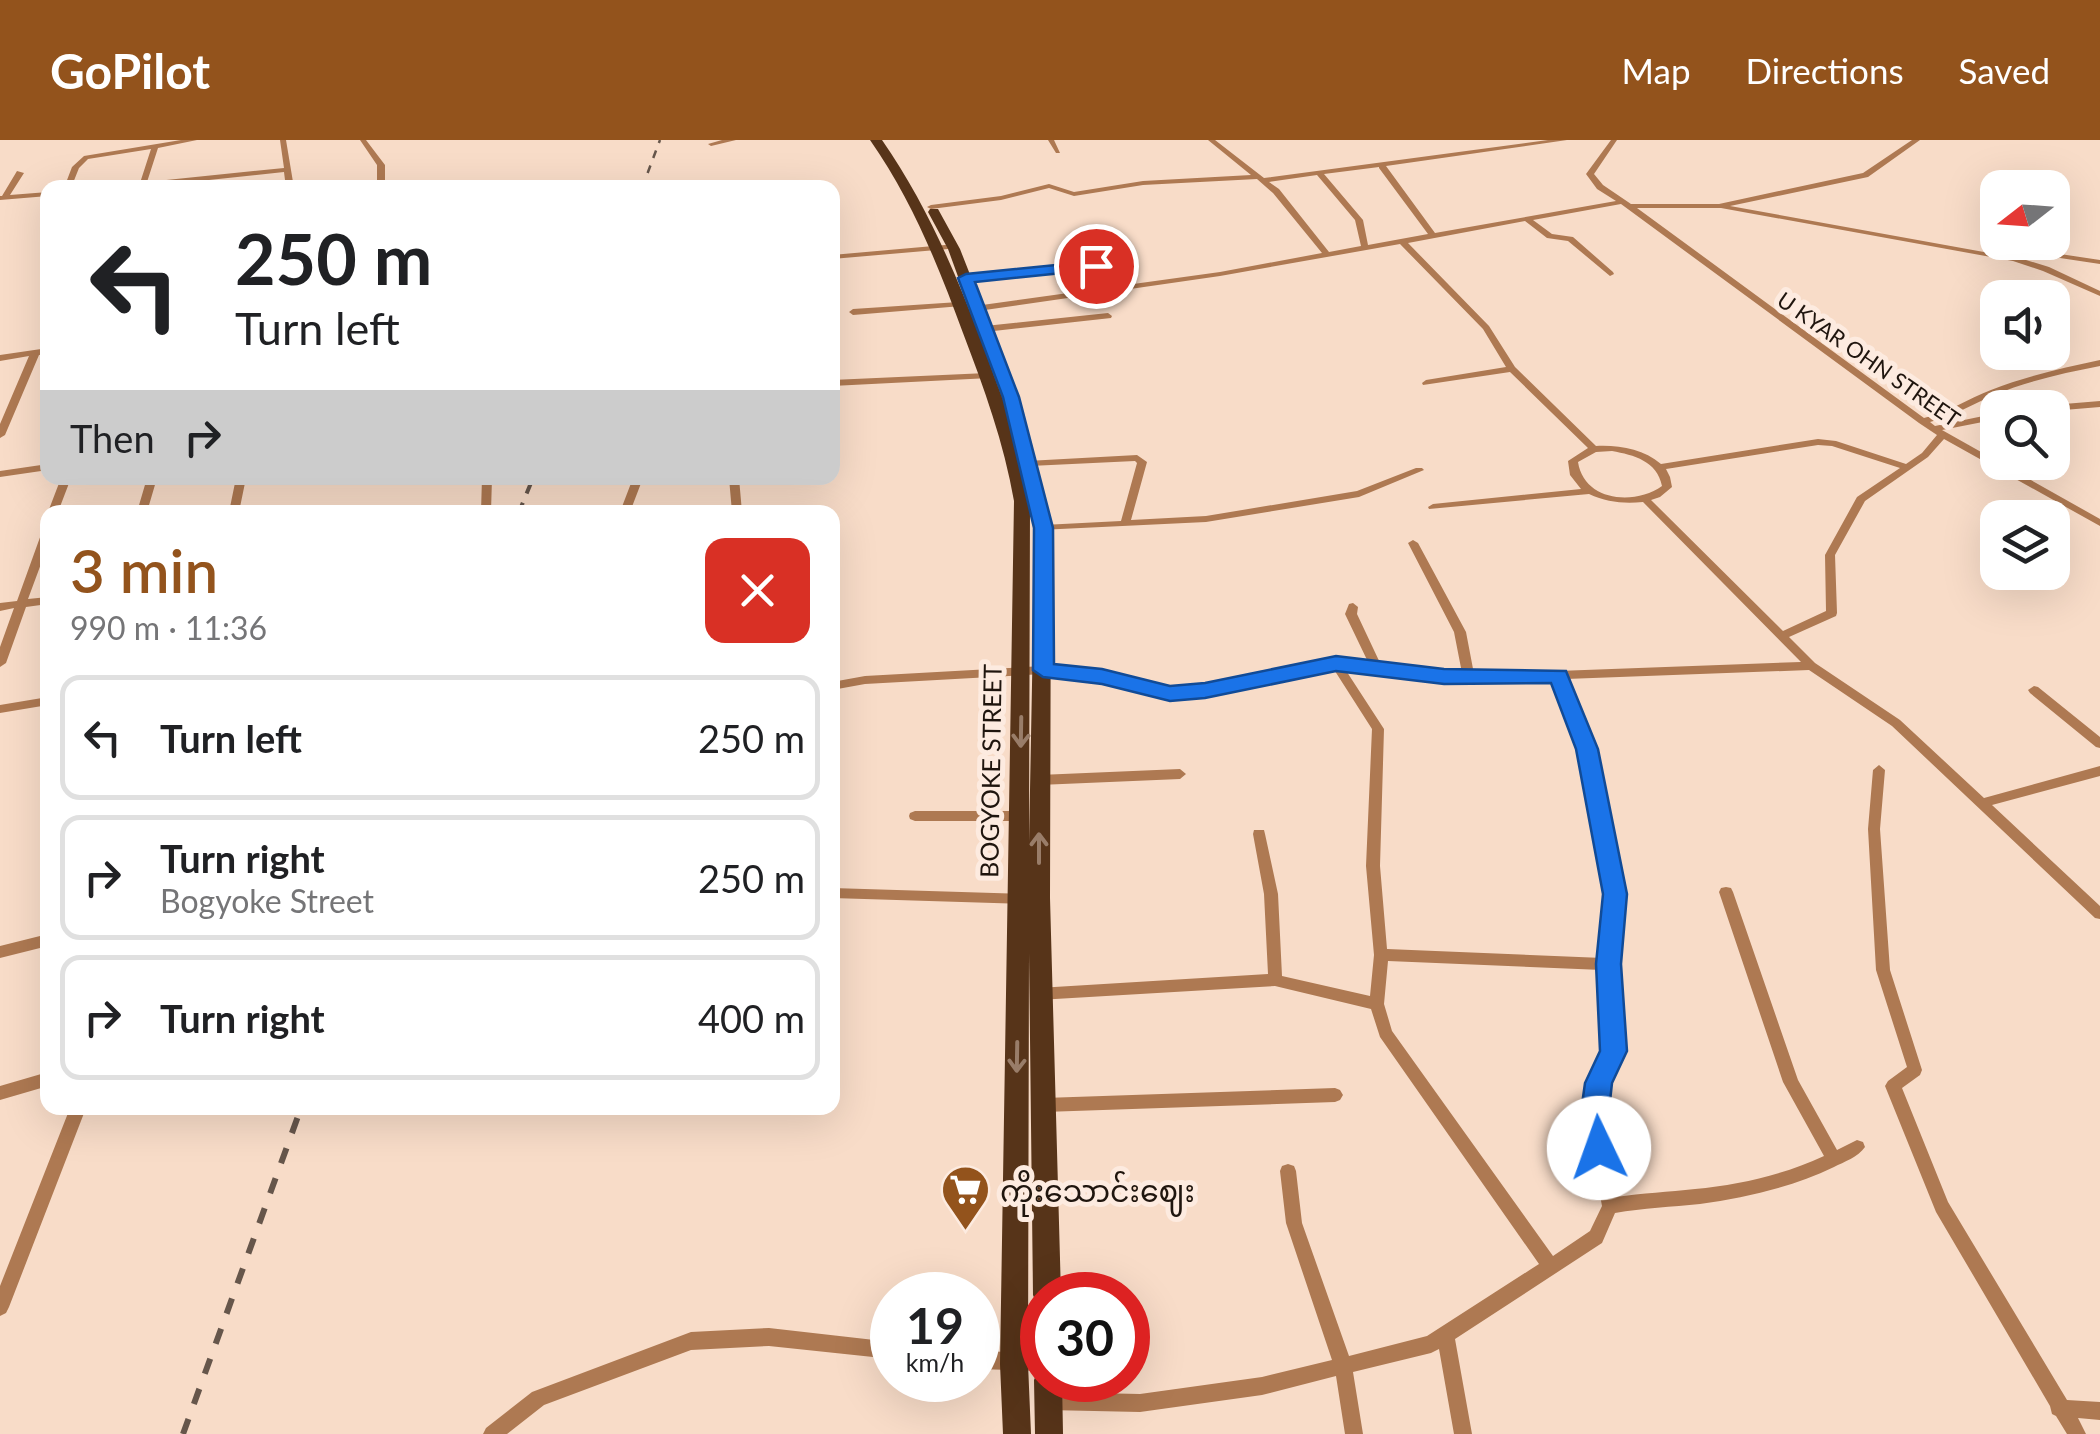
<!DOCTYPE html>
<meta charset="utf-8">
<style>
body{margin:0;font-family:Lato,"Noto Sans Myanmar",sans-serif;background:#f2f2f2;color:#202124;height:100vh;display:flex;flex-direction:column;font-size:38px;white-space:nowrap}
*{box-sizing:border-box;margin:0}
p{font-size:32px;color:#757577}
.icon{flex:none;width:55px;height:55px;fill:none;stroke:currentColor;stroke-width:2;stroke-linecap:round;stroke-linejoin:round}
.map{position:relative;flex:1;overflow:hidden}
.drawer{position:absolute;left:40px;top:365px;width:800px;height:610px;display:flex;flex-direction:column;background:#fff;border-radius:20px;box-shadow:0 10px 40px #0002}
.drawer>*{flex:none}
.guide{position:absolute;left:40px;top:40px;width:800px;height:305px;border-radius:20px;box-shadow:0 10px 40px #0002;background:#fff;color:#202124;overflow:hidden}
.needle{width:65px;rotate:253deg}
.fabs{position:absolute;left:1980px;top:30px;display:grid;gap:20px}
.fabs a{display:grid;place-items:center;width:90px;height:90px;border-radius:20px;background:#fff;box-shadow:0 10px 40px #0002;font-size:50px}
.speed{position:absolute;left:870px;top:1132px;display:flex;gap:20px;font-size:50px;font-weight:700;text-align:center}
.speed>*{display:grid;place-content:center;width:130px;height:130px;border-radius:50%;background:#fff;box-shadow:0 10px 40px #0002;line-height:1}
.speed small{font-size:25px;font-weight:400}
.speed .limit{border:15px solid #d22;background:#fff;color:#111}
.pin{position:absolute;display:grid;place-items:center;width:85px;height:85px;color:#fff;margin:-42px;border:5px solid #fff;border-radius:50%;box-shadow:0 2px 10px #0007}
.me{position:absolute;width:110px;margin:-55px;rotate:357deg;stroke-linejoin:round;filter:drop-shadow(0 0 8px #0008)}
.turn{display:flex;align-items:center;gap:35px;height:210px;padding:0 30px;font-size:45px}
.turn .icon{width:130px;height:130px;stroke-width:2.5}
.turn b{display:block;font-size:70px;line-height:85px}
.then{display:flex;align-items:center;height:95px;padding:0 30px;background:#0003;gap:20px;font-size:38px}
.round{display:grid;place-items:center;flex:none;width:105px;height:105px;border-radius:20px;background:#f2f2f2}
.summary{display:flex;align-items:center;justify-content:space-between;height:170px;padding:0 30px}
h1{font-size:60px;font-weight:600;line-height:75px;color:#93531c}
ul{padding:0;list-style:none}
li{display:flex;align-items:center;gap:30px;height:125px;margin:0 20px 15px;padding:0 10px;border:5px solid #e0e0e0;border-radius:20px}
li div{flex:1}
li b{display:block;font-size:38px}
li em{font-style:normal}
header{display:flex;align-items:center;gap:60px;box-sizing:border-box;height:140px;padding:0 50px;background:#93531c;color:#fff}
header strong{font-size:48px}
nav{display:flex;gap:55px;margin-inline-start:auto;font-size:35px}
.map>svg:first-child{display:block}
</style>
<header>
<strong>GoPilot</strong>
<nav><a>Map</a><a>Directions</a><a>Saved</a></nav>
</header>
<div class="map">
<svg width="2100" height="1294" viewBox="0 0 2100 1294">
<rect width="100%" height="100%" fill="#f8dcc8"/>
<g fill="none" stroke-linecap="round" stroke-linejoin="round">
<path fill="#ae7952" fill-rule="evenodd" d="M181,0H197L158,8L147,42L284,28L280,0H286L294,48H286L284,32L134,48H104L140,43L151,9L88,19L79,28L71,48H64L72,27L84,16Z
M360,0H366L385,25V48H377V25Z
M722,0H736L711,6L708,4Z
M1048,0H1054L1060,13H1056Z
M1208,0H1215L1264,38L1548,0H1567L1386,26L1435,93L1616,61L1597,49L1586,34L1611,0H1617L1594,34L1603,45L1631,64H1719L1863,33L1912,0H1920L1868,37L1730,66L2017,118L2060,114L2100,120V124L2060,118L2026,120L2049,127L2100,151V156L2043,131L2013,121L1721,68H1637L1924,278C1948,272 1968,259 1991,250C2026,236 2063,228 2100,220V226C2064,233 2028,241 1994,255C1973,264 1953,276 1930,282L1935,286L1998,273V279L1942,290L2100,379V386L1944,299L1928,317L1865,361L1835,415L1837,473L1836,476L1789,497L1815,523L1900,580L1984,658L2100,626V636L1992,665L2100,766V779L2095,778L1892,586L1809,530L1566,539L1593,609L1622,754L1616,824L1621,911L1607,943L1602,979L1616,1057C1642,1053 1669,1052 1695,1049C1739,1045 1783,1035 1824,1016L1783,942L1719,752L1721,748L1726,747L1731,748L1733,752L1798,940L1837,1010L1857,1000L1863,1002L1865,1007C1858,1017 1844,1022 1834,1027C1792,1047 1746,1058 1700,1064C1672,1067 1643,1068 1615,1073L1602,1103L1455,1199L1472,1294H1454L1439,1209L1431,1213L1353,1232L1363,1294H1345L1336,1236L1262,1255L1140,1272L1048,1270L1042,1267L1039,1261L1042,1255L1048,1252L1140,1254L1262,1237L1332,1220L1286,1083L1280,1031L1282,1026L1288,1024L1294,1026L1296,1031L1302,1083L1349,1216L1427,1196L1539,1124L1380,897L1371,869L1275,846L1038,860L1033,858L1031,854L1033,850L1038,848L1268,834L1264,754L1253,694L1254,690H1264L1265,694L1278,754L1282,836L1370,856L1374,815L1366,726L1372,589L1333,528L1205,554L1171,557L1102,540L1043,534L865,544L832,550V542L865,536L1043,526L1102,532L1171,549L1205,546L1336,520L1369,524L1345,474L1349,464L1353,463L1358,467L1357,474L1381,525L1462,533L1454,492L1408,403L1413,400L1418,403L1466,492L1474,534L1801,522L1643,362C1623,364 1607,362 1589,354L1429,369L1428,367L1433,364L1581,349L1570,335L1568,321L1588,308L1510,232L1423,245L1422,243L1426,240L1506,227L1483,189L1400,104L1220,136L978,171L974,168L975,166L1220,132L1322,113L1273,53L1257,39L1143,45L1074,56L1049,48L1001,60L931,69L927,67L931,65L1001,56L1049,44L1074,52L1143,41L1251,35ZM1379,27V28L1428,94L1368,105L1363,80L1324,34ZM1317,35L1355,80L1361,106L1329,112L1279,49L1269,42ZM1621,64L1919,283L1937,295L1922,313L1906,324L1836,301L1818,299L1661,324C1643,309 1620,305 1596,306L1515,227L1489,186L1408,103L1525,81L1547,98L1568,101L1610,136L1614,134L1613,132L1573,97L1552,94L1533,80ZM1818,305L1832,306L1900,328L1857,357L1825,415L1826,471L1783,491L1651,360L1660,357L1672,347L1670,337L1666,329ZM1612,311C1634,315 1657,321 1662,346C1634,366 1584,361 1578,322L1596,312ZM1345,529L1469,542L1554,539L1581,609L1608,754L1603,818L1387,809L1380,726L1384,589ZM1388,821L1602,830L1607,911L1591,943L1586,979L1602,1066L1590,1091L1553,1116L1392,891L1384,864Z
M17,31L24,33L10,55L48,52V56L0,60V56H2Z
M945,105H948V109L832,119V115Z
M1096,123H1099V127L966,140L962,138L966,136Z
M959,162L963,164L962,166L853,175L849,172L853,169Z
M1108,173L1112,176L1111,178L985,192L981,189L985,186Z
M48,208V214L39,215L5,295L0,298V284L29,216L0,221V215Z
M987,233L991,236L990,238L832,246V240Z
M2100,261V267L2052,271V268H2048L2052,265Z
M1137,315L1147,322L1131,380L1206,376L1357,351L1416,328H1422L1424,330L1359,357L1206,382L1039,390L1038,388L1043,385L1121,381L1137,323L1135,321L1030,326L1027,325V321Z
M48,324V330L0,337V331Z
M61,338H71L58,372H48Z
M147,338H157L147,372H137Z
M236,338H246L239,372H229Z
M482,338H492L491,372H481Z
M633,338H643L630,372H620Z
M729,338H739L742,372H732Z
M48,386V405L28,459L48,457V464L26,467L6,523L0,527V507L14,468L0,471V463L17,461L43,389Z
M2034,546L2038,547L2100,597V608L2096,607L2030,553L2028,550Z
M48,557V565L0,573V565Z
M1879,625L1885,630L1880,689L1890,830L1922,930L1920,935L1902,948L1948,1062L2067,1260L2100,1262V1280L2078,1278L2086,1294H2067L2056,1276L2052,1274L2050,1266L1936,1072L1885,946L1888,941L1907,927L1876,830L1868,689L1873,630Z
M1180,629L1186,634L1180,639L1039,645L1033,640L1039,635Z
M915,671H1020L1025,673L1026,676L1025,679L1020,681H915L910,679L909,676L910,673Z
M832,748L1022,754L1027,755L1029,759L1027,763L1022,764L832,758Z
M48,794V806L0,818V806Z
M48,932V946L0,960V946Z
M1335,948L1340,950L1343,955L1340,960L1335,962L1044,972L1039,970L1036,965L1039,960L1044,958Z
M70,968H86L9,1167L6,1173L0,1176V1146Z
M769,1188L892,1202V1219L769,1206L691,1210L544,1265L507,1294H483L486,1288L532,1252L691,1192Z
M978,1211L1042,1213V1231L978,1229Z"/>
<path fill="#573419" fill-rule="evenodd" d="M870,0H882C940,83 975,182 1009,277L948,109L928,72L930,69H938L960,109L1018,257L1051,388L1050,758L1061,1155H1042V1167L1037,1165L1033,1155L1029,813L1028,1224L1031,1294H1003L1000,1224L1014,361C1004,303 984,248 963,193C938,125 912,60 870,0ZM1030,368L1035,388L1029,702Z
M1042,1228V1240H1062L1063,1294H1035L1034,1240L1038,1230Z"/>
<path stroke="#66564b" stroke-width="2.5" stroke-dasharray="8 8" stroke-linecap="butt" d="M642,48L660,0"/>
<path stroke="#66564b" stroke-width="4" stroke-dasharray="10 10" stroke-linecap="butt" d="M519,372L533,338"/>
<path stroke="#66564b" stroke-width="6" stroke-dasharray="16 16" stroke-linecap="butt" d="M183,1294L301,968"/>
</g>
<defs><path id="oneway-shaft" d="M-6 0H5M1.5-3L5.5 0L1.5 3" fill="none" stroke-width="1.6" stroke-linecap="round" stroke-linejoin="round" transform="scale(2.5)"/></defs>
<g stroke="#997d69">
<use href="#oneway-shaft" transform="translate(1021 592) rotate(91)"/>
<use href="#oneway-shaft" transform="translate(1039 708) rotate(-90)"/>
<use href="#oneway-shaft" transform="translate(1017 917) rotate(91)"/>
</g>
<path fill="#1a73e8" stroke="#114b97" stroke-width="2.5" d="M1096,121L1103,126L1101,129L975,142L1019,257L1053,388L1054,524L1102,529L1170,546L1205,543L1336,516L1444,529L1566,531L1598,609L1627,754L1621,824L1627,911L1612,943L1608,979L1613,1008L1609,1017L1599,1021L1589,1017L1580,979L1585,943L1600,911L1596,824L1603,754L1576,609L1551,543L1444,544L1336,531L1205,558L1170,561L1102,544L1043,537L1033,530L1034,388L1003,257L958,138L966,134Z"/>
<defs>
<symbol id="supermarket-pin" viewBox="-11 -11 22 30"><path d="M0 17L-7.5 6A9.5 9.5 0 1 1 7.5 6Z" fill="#93531c" stroke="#fdebe0"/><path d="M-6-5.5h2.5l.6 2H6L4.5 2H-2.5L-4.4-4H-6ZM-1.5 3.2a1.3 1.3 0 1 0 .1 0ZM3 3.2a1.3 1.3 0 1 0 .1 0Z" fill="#fff"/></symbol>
</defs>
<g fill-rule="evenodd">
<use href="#supermarket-pin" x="938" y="1022" width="55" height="75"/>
</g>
<g text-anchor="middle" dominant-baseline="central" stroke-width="10" stroke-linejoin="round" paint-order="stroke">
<g font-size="22" fill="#1f150e" stroke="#fdebe0">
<text transform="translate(1869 219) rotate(35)">U KYAR OHN STREET</text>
</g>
<g font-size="25" fill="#1f150e" stroke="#fdebe0">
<text transform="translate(990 631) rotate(-89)">BOGYOKE STREET</text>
</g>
<g font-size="30" fill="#1f150e" stroke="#fdebe0" text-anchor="start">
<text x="1000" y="1050">ကိုးသောင်းဈေး</text>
</g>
</g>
</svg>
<div class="fabs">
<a><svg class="needle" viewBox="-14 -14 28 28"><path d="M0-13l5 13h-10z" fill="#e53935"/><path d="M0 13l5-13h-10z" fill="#757577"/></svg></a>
<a><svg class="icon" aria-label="sound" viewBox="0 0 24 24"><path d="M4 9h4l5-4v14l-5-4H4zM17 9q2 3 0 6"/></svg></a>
<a><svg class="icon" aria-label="search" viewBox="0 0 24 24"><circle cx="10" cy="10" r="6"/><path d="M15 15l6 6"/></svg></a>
<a><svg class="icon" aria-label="layers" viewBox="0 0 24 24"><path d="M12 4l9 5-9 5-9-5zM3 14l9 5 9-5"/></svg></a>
</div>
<div class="speed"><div>19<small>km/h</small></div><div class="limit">30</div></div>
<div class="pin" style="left:1096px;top:126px;background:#d93025"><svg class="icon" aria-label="arrive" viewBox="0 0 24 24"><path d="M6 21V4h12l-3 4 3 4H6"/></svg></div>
<svg class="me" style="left:1599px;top:1008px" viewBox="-20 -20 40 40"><circle r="19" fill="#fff"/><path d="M0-13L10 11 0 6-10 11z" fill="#1a73e8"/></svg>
<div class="guide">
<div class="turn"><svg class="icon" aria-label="left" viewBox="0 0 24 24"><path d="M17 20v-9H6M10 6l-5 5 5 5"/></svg><div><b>250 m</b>Turn left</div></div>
<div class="then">Then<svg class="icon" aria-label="right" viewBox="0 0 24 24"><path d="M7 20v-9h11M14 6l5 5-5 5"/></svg></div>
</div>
<section class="drawer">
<div class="summary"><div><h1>3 min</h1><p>990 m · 11:36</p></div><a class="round" style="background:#d93025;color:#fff"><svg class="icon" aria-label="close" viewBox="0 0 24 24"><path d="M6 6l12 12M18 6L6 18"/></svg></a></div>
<ul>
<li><svg class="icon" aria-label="left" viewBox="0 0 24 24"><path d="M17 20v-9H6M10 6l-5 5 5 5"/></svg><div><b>Turn left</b></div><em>250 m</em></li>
<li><svg class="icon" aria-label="right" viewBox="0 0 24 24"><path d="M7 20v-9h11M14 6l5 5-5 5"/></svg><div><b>Turn right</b><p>Bogyoke Street</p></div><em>250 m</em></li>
<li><svg class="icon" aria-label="right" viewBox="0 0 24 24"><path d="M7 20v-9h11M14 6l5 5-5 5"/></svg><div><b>Turn right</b></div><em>400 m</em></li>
</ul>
</section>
</div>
